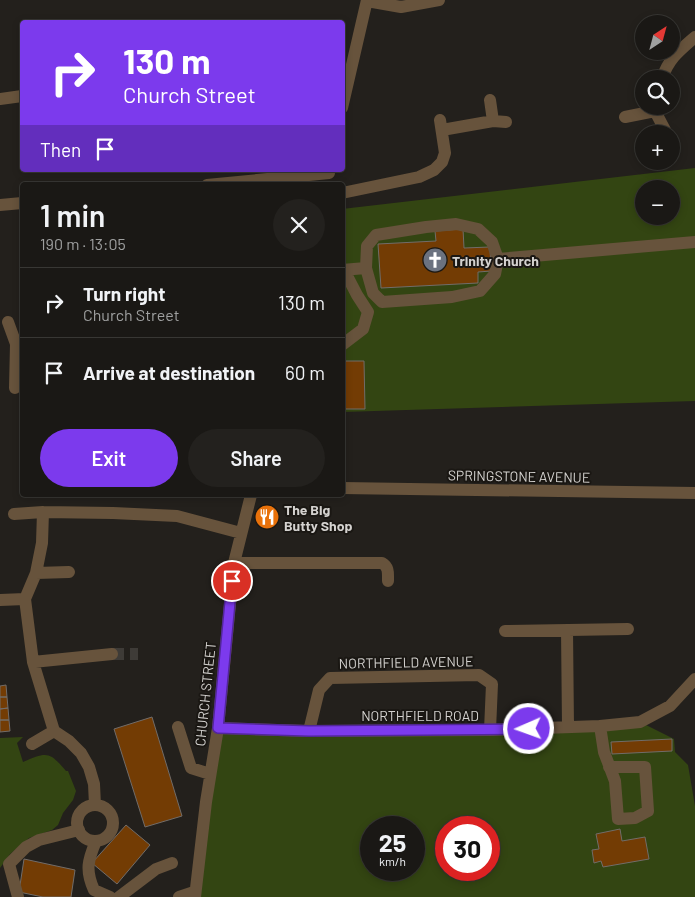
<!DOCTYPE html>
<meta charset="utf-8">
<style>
body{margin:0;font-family:Barlow,sans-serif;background:#23211e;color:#f1f3f6;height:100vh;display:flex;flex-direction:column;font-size:19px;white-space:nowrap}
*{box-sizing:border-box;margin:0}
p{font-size:16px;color:#9fa0a0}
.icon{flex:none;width:28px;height:28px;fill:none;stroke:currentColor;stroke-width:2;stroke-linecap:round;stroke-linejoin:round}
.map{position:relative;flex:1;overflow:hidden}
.details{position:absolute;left:20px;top:182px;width:325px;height:315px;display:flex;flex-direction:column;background:#1a1815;border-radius:5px;box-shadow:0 2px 8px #0003,0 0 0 1px #383734}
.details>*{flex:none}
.hud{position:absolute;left:20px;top:20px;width:325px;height:152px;border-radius:5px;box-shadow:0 2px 8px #0003,0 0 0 1px #383734;background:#7c3aed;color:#fff;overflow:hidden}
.needle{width:32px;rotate:36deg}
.fabs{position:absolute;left:635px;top:15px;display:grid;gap:10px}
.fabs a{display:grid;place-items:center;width:45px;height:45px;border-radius:50%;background:#1a1815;box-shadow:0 2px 8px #0003,0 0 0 1px #383734;font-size:25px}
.speed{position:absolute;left:360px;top:816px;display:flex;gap:10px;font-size:25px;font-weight:700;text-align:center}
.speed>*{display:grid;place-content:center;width:65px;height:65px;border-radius:50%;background:#1a1815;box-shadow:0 2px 8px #0003,0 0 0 1px #383734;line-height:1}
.speed small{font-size:12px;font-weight:400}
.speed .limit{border:8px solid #d22;background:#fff;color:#111}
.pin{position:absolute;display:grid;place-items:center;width:42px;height:42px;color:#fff;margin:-21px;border:2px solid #fff;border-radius:50%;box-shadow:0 1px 5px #0007}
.me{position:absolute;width:55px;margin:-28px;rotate:268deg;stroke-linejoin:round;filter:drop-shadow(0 0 4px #0008)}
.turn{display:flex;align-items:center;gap:18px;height:105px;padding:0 20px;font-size:22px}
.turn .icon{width:65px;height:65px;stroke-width:2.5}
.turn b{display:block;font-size:35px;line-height:42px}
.then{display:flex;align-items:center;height:48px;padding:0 20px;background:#0003;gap:10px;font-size:19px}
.round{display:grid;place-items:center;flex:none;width:52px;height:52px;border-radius:26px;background:#23211e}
.headline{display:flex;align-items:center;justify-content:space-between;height:85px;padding:0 20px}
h1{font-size:30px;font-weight:600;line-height:38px}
.primary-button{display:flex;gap:10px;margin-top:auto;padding:10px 20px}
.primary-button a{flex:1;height:58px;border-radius:30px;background:#7c3aed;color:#fff;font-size:20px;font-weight:600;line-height:58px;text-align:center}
.primary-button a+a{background:#23211e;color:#f1f3f6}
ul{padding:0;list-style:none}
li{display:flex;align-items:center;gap:15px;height:70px;padding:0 20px;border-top:1px solid #383734}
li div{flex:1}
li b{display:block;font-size:19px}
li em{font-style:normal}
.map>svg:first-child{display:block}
</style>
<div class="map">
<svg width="695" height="897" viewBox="0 0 695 897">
<rect width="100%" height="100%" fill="#23201c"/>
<path fill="#334512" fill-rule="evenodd" d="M695,168V401L343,412L342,209ZM644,189H671V216H644Z
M640,722L674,739L675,752L688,765L695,806V897H195L218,728ZM371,828H414V870H371ZM446,828H489V870H446Z
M23,737L17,743L23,762C47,752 49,751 66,771H68L76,791L73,800L63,813L58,825L52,830L29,838L10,854L0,868V738Z"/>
<path fill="#733c04" stroke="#716c69" d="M463,229L464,248L490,247L491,271L478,272V283L381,288L378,244L436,241L435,231Z
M342,361H364L365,409H342Z
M6,685L7,697H0V686Z
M0,697H7L8,708L0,709Z
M8,708L9,720H0V709Z
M152,717L182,816L145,827L114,729Z
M0,720H9L10,731L0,732Z
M672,739V751L612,754L611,742Z
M126,825L150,845L117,884L92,863Z
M620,829L622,841L645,837L649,859L603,867L601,861L594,863L592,850L599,849L596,834Z
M24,859L75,870L71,897H43L19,892Z"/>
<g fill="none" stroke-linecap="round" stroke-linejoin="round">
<path stroke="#3e3b37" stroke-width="12" stroke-dasharray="12 6" stroke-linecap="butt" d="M112,654H138"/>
<path stroke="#67533c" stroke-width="12" d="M367,1L401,7L439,0
M662,79C668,59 680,50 695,37
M0,99L22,96
M490,100L493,121
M342,108L367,0
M625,117L655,111L666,132
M442,130L493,121L506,122
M207,185L329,173
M342,193L419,177L434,170L442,162L445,153L440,120
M0,205L22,203
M366,268L367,246L376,235L426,227L456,224L478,229L492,242L498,259
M342,270L366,268L373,293L382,302L452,297L480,291L495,274L498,259L695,242
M8,322L16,344L15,388
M342,345L363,329L368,312L357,295L344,270
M342,488L695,493
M43,512L42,543L36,573L25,599L33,662L54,731L69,741L81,753L89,767L94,784L95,805
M14,514L43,512L113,513L177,516L241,533
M234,563H382C389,567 388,573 388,581
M36,573L69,572
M0,600L25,599
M567,630L568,727
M505,631L628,629
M33,662L112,654
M600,726L604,752L615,781L618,819L635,818L648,811L645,767H609
M178,727L191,768L210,774
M218,728L309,731L490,730L600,726L640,722L670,706L695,679
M309,731L319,690L330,678L479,675L492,684L490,730
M32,744L54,731
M77 823a18 18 0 1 1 36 0a18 18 0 1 1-36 0Z
M96,841C88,860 85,870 94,890L110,897
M18,897L9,864L26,847L39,840L79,830
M119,897L156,869L172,863
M179,897L194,892
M195,897L206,802L218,728L234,563L251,495"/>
</g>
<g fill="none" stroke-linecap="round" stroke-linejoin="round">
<defs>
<path id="route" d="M232,581L218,728L309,731L529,729"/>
</defs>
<use href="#route" stroke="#51269a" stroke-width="12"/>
<use href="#route" stroke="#7c3aed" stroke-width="9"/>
</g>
<defs>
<symbol id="church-disc" viewBox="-11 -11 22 22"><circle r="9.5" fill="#6b7280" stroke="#1a1713"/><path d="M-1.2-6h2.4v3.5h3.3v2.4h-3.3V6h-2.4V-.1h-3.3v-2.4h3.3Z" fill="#fff"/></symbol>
<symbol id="restaurant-disc" viewBox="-11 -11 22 22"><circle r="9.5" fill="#e8710a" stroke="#1a1713"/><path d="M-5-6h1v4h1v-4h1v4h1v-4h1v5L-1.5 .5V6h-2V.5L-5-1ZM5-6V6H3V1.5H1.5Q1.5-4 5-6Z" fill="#fff"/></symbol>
</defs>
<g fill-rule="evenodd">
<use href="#church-disc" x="421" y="246" width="28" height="28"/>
<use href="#restaurant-disc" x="253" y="503" width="28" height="28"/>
</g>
<g text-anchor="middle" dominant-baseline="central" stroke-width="4" stroke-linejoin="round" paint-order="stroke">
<g font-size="14" font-weight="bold" fill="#d4d2cf" stroke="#1a1713" text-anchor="start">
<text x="452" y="260">Trinity Church</text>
<text x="284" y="509">The Big<tspan x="284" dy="16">Butty Shop</tspan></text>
</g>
<g font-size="14" fill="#d4d2cf" stroke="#1a1713">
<text transform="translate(519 476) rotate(1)">SPRINGSTONE AVENUE</text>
<text transform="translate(406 662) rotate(-1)">NORTHFIELD AVENUE</text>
<text transform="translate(205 694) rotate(-84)">CHURCH STREET</text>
<text x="420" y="715">NORTHFIELD ROAD</text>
</g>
</g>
</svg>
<div class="fabs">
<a><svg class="needle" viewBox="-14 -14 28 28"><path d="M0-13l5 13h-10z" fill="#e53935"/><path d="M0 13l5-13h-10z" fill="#9fa0a0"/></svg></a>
<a><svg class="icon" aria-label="search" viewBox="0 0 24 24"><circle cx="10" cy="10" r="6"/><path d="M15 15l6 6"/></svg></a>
<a>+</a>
<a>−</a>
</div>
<div class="speed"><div>25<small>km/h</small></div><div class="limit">30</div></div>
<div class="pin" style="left:232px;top:581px;background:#d93025"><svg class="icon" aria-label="arrive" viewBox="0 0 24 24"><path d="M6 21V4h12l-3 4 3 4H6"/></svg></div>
<svg class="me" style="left:529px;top:729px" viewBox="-20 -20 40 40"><circle r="17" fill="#7c3aed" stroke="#fff" stroke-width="3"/><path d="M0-11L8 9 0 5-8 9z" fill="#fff"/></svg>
<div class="hud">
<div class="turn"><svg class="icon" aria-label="right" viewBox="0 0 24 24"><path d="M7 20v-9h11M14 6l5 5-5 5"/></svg><div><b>130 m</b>Church Street</div></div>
<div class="then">Then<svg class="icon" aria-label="arrive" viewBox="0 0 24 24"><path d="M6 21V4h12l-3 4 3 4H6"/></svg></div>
</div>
<section class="details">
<div class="headline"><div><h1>1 min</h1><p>190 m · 13:05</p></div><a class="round"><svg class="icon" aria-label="close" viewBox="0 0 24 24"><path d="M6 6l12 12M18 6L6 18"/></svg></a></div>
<ul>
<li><svg class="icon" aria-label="right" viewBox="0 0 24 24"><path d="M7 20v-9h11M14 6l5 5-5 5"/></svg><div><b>Turn right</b><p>Church Street</p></div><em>130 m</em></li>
<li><svg class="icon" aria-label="arrive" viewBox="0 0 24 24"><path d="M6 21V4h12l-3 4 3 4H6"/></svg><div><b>Arrive at destination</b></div><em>60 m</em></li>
</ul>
<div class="primary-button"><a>Exit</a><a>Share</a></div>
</section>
</div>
